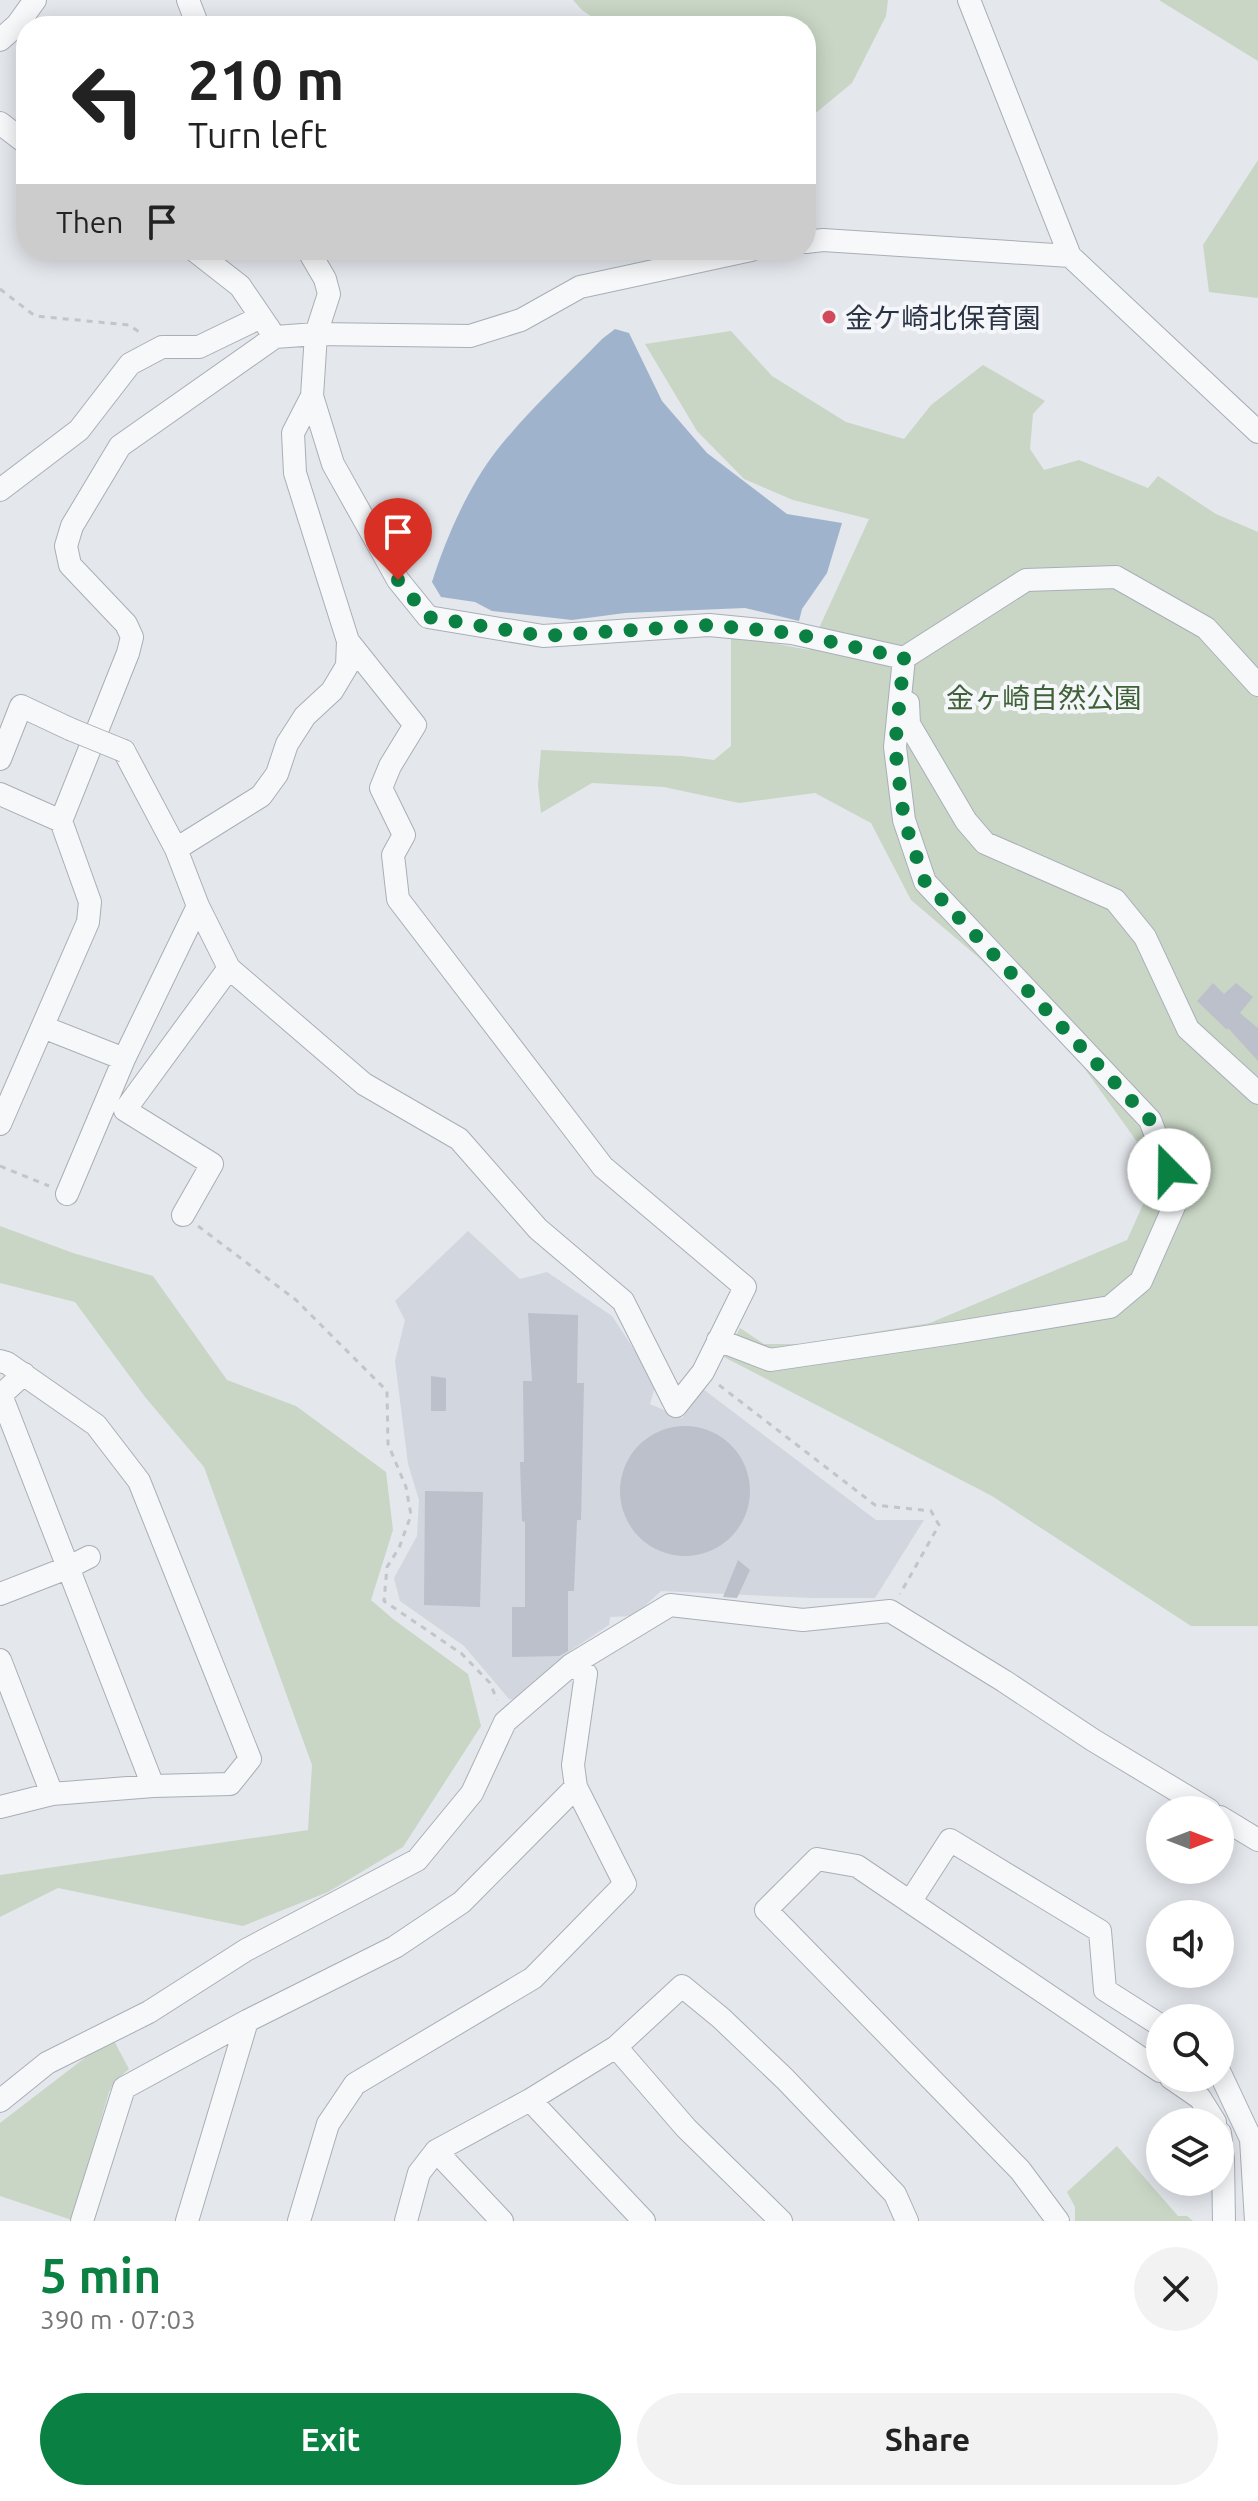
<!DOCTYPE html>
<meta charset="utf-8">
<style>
body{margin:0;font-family:Ubuntu,"Noto Sans JP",sans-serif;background:#f2f2f2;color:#222;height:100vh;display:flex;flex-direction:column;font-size:30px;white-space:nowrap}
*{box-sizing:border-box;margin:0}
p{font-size:26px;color:#767676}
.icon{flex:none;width:44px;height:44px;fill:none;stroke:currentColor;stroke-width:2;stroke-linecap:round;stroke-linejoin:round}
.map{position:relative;height:2221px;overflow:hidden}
.panel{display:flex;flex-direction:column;background:#fff;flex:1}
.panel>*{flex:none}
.banner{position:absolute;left:16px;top:16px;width:800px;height:244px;border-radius:32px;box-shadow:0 4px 20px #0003;background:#fff;color:#222;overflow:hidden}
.needle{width:52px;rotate:90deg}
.controls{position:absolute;left:1146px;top:1796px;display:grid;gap:16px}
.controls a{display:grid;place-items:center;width:88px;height:88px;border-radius:50%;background:#fff;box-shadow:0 4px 20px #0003;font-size:40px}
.pin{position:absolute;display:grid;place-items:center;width:68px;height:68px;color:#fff;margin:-82px -34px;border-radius:50% 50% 50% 0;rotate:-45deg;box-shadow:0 0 8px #0007}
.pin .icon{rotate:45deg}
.me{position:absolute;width:88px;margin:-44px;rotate:338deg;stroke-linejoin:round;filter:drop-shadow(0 0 6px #0008)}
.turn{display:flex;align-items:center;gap:28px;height:168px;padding:0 40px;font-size:36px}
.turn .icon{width:104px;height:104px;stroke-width:2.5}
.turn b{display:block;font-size:56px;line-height:68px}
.then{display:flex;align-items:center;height:76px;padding:0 40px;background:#0003;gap:16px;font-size:30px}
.round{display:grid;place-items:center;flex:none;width:84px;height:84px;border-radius:42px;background:#f2f2f2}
.overview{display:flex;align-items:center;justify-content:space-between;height:136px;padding:0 40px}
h1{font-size:48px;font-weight:600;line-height:60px;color:#0b8043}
.cta{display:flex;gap:16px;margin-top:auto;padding:16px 40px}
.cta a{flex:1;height:92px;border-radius:48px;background:#0b8043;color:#fff;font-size:32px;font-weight:600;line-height:92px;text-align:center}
.cta a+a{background:#f2f2f2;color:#222}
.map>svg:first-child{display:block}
</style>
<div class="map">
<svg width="1258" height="2221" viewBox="0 0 1258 2221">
<rect width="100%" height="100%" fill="#e4e7ec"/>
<path fill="#d2d6de" d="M468,1231L520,1279L547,1272L612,1316L656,1383L650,1404L682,1418L703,1389L876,1520H924L875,1598H812L661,1591L634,1616L610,1617L609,1625L570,1651L521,1701L509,1699L464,1646L400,1601L394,1578L417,1536L419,1500L408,1464L395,1361L405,1320L395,1301Z"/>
<path fill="#c9d6c5" d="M573,0H888L886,16L852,83L806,121V26H605L582,10Z
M1159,0H1258V61L1162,2Z
M1258,160V298L1209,292L1203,245Z
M731,331L772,376L846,422L904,439L931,405L983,365L1045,401L1033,414L1030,449L1044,470L1079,460L1148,488L1158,476L1216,514L1258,532V1626H1191L992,1496L724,1357L740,1328L764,1344H801L930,1323L1127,1240L1158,1171L1067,1044L978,957L911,900L871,823L815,793L739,803L664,787L592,783L541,813L538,785L541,750L682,756L714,760L731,746V638L767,642L809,650L869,519L793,500L744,479L697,431L645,344Z
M0,1226L73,1253L153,1276L227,1380L296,1406L386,1472L393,1530L371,1600L393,1619L468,1674L481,1726L403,1847L328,1892L243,1926L58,1888L0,1917V1875L308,1830L312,1765L204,1467L145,1397L75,1302L0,1283Z
M112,2037L129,2069L115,2081L109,2092L72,2220L0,2196V2123Z
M1117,2146L1178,2216H1187L1193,2221H1075V2207L1067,2192Z"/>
<path fill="#9fb4cc" d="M615,329L629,333L662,401L707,453L787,514L842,523L827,573L802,609L799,621L745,608L625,613L572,620L492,611L475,602L441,597L432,582C446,538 468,487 497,450C528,411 567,375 602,339Z"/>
<path fill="#bbc0ca" d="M1213,983L1224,994L1236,983L1253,997L1240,1013L1258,1028V1061L1228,1028L1227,1030L1197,1001Z
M528,1313L578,1315L577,1383H584L581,1520H577L574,1591H568V1651L559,1656L512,1657V1607H525V1522L522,1521L520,1462H524L523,1381H532Z
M431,1376L446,1378V1411H431Z
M620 1491a65 65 0 1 1 130 0a65 65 0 1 1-130 0Z
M425,1491L483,1492L480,1607L424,1605Z
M738,1560L750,1570L737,1598L723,1597Z"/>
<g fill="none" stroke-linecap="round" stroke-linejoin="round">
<defs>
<path id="minor" d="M188,0L198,26
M969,0L1070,256L1258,432
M0,40L17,25L35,0
M0,123L26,143
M806,242L823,240L1070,256
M194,250L240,286L270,330
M308,250L325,279L329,294L316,334L312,396L333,464L398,580L428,617L543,636L709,625L792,633L904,658L1026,580L1116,577L1206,628L1258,685
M0,490L79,430L130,364L162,347H199L261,317
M908,703L909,724L966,821L985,843L1115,900L1145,937L1188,1029L1258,1093
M124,751L176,849L198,906L229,968L364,1084L459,1139L538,1229L623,1301L676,1406L703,1372L745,1287L603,1167L398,899L393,855L404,835L381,788L390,766L415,725L348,641
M0,759L21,706L70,729
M0,794L61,821
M176,849L261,796L277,774L287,744L305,716L332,691L347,666L348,641L295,473L293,433L312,396
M43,1027L124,1059
M0,1124L88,922L90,902L61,821L128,653L132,637L126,624L70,565L66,546L72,526L120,446L275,337L316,334L470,336L521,320L580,287L751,250
M67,1194L124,1059L198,906
M183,1215L212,1164L125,1110L229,968
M718,1340L770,1360L953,1333L1110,1307L1141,1281L1179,1195L1150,1120L925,882L904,820L895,747L904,658
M0,1361L7,1363L96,1425L139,1481L250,1759L230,1784L153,1786L52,1794L0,1807
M24,1374L1,1395L153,1786
M0,1594L67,1568L89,1557
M0,1660L52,1794
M571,1665L586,1674L573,1765L576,1787
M1220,1817L1258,1840
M910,1902L950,1840L1100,1931L1105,1990L1160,2025
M616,2047L686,2128L781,2221
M1220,2073L1251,2139L1256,2221
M1171,2078L1200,2098L1215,2122
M530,2100L644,2221
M0,2101L47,2063L149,2012L246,1950L417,1860L472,1793L505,1722L571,1665L670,1605L803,1620L890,1611L1004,1681L1093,1740L1209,1810
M1220,2133L1223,2160L1224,2221
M436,2151L502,2221
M82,2221L124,2088L247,2021L395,1947L462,1902L576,1787L625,1884L533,1978L355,2084L328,2124L299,2221
M187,2221L247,2021
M406,2221L419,2173L436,2151L530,2100L616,2047L682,1986L721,2018L785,2079L895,2194L907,2221
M1058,2221L1020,2170L766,1910L817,1859L857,1866L1160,2071"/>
</defs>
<use href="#minor" stroke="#a9aeb7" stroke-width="24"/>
<path stroke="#c2c5cb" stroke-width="3" stroke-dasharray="6 6" stroke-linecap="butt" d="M0,289L35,316L129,325L142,334
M0,1166L49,1186
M198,1226L296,1300L387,1391L388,1444L406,1487L411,1515L399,1548L387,1567L384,1601L462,1654L490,1683L497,1700
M719,1385L875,1505L931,1511L939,1525L900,1594"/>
<use href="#minor" stroke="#f7f8fa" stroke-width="22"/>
<defs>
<path id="minor-bridge" d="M70,729L124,751"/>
</defs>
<use href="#minor-bridge" stroke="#a9aeb7" stroke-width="24" stroke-linecap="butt"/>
<use href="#minor-bridge" stroke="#f7f8fa" stroke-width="22"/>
</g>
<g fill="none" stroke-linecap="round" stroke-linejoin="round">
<path stroke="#0b8043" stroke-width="14" stroke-dasharray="0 25.2" d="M398,580L428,617L543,636L709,625L792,633L904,658L895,747L904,820L925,882L1150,1120L1169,1170"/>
</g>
<circle fill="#d1495b" stroke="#f4f6f9" stroke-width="3" cx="829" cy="317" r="8"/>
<g text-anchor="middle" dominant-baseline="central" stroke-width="8" stroke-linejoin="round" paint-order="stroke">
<g font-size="28" fill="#2b3445" stroke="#f4f6f9" text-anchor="start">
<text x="845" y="317">金ケ崎北保育園</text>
</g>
<g font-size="28" fill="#3f6138" stroke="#f4f6f9">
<text x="1044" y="697">金ヶ崎自然公園</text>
</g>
</g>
</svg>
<div class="controls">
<a><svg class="needle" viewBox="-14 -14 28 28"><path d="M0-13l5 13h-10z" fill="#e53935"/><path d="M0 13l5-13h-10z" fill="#767676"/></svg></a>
<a><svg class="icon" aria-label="sound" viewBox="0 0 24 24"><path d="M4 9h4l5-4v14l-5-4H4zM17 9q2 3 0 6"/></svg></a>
<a><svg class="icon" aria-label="search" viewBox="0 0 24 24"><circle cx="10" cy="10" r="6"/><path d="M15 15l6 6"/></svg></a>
<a><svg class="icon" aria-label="layers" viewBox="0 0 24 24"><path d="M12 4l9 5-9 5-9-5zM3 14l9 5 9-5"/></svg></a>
</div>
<div class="pin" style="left:398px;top:580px;background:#d93025"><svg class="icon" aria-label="arrive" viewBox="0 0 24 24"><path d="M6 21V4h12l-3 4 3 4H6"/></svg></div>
<svg class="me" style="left:1169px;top:1170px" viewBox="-20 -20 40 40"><circle r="19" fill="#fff"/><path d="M0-13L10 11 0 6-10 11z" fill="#0b8043"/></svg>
<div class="banner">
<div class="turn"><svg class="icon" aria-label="left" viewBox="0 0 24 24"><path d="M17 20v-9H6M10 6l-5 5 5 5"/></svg><div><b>210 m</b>Turn left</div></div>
<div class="then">Then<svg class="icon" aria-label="arrive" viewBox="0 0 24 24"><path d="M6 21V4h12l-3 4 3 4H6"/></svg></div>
</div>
</div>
<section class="panel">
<div class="overview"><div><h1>5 min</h1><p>390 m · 07:03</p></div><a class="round"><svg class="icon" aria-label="close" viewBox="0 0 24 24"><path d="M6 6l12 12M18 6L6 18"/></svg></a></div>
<div class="cta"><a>Exit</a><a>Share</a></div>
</section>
